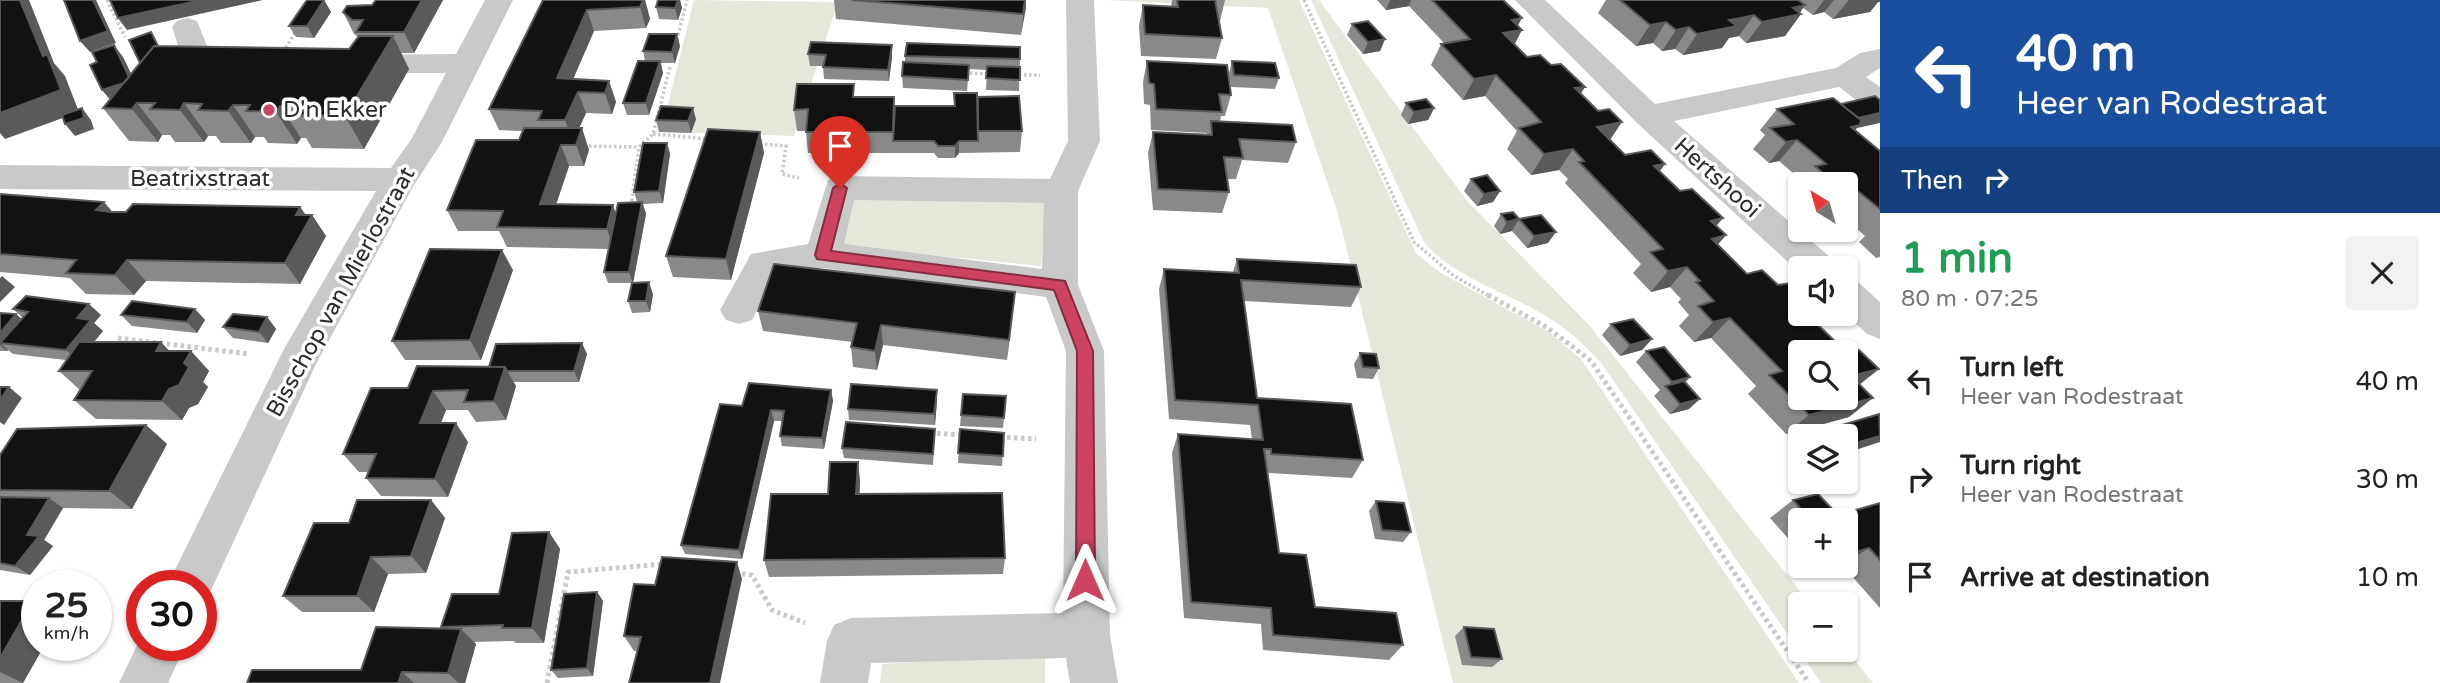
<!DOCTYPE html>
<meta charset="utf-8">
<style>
body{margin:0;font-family:"Varela Round",sans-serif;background:#f2f2f2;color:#222;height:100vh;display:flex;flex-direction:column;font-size:26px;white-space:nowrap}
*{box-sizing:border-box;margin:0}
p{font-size:23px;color:#767676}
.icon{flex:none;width:38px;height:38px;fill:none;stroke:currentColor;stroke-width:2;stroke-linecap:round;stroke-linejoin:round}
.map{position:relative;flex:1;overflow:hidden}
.drawer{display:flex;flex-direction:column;background:#fff;width:560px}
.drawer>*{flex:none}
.banner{background:#1a4fa0;color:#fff;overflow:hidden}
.needle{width:46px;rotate:323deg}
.buttons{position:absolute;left:1788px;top:172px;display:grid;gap:14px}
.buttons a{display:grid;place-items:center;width:70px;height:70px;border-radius:7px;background:#fff;box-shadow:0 2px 5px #0004;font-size:35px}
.speed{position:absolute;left:21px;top:570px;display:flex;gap:14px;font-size:35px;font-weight:700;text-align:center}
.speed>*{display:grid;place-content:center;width:91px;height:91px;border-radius:50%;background:#fff;box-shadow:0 2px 5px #0004;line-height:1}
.speed small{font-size:18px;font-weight:400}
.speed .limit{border:10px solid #d22;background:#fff;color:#111}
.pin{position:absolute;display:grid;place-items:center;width:60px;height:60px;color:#fff;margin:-72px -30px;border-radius:50% 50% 50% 0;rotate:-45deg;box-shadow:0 0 7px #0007}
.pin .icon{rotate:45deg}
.me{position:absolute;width:77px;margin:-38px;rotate:0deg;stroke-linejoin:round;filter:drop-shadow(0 0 5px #0008)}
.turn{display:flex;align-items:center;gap:24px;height:147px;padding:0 21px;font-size:32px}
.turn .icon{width:91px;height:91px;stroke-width:2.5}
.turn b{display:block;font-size:49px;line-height:60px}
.then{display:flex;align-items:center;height:66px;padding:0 21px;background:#0003;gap:14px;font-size:26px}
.round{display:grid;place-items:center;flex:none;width:74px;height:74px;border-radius:7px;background:#f2f2f2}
.summary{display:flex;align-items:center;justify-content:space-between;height:119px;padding:0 21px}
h1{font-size:42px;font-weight:700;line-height:52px;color:#1e9e55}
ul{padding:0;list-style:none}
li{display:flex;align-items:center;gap:21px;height:98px;padding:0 21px}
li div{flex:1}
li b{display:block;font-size:26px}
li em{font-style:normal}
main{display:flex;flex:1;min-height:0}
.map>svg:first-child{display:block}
</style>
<main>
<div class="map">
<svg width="1880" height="683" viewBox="0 0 1880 683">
<rect width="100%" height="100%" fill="#fff"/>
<path fill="#e4e8db" d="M694,0L838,2L794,136L661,132Z
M1106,0H1299L1416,253L1439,272L1549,332L1581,359L1799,683H1453L1338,214L1268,8Z
M1311,0H1319L1467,201L1589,325L1810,604H1801V649H1846L1873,683H1821L1602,364C1585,344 1567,329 1544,315C1505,291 1454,278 1424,242Z
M852,197L1046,203L1041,266L841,246Z
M1045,654V683H880L882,664Z"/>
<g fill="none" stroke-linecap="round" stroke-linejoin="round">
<path stroke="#c9c9c9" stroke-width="3.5" stroke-dasharray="2.5 2.5" stroke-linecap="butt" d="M107,0L125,37
M1304,0L1414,242L1454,276L1491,297
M677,40L687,0
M283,52L297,30
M965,73L991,74
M1014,75H1040
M653,134L709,139
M760,144L786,146L782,174L799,178
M584,146L639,147
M631,206L639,147L653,134L670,67"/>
<path stroke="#c9c9c9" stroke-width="5" stroke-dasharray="3.5 3.5" stroke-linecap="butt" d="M1488,295L1548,328L1591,361L1809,683
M118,338L249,354
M930,433L963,435
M1000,437L1036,439
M735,573L752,575L772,610L805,623
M547,683L568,572L664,564"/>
<path fill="#c9c9c9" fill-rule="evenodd" d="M485,0H513L442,142L414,185L316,364L206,601L201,603V586H167L284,349L376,191L0,189V165L391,168L412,138L446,73H353L342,71L338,64L342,57L353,55L456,54Z
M1066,0H1094L1100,141L1078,191V285L1104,351L1110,635L1118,683H1070L1066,658L871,663L868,683H820L827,641L834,625L851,618L1063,613L1066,351L1046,297L823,268L776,275L752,320L739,324L726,320L720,310L751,254L808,244L828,180L840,176L1050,179L1068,141ZM854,200L1044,203L1042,269L844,244Z
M1515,0H1545L1655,104L1836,68L1860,53L1880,49V68L1866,77L1880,87V113L1869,110L1839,87L1674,121L1831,258L1836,268H1801V274L1637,123Z
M187,18L197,21L207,46L248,52L252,59L248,66L237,68L183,61L172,27L177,21Z
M1846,279L1859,283L1880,302V339L1867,334L1844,313Z
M142,635V646H185L168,683H119Z"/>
</g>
<path fill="#898989" d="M324,0L331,12L314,38L296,37L289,26Z
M376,0H443L414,53H401L409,69L364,149L312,148L306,138H301L297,144L268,143L264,137H255L251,143H221L216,136H208L204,142H175L170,135H162L158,142L129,141L103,108L110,100L97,62L123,57L131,74L161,46L349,49L358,37L354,34L343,12L372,5Z
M543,0H645L650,19L646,28L594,31L573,79L609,81L616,102L612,114L586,113L579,128L589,150L584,166H569L556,205L616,213L637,202L634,192L667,143L670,154L663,203L643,204L646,214L633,283L653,294L650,312L632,313L628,301L632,283H608L604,272L608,249L507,247L499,231H458L447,210L519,140L523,131L499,130L489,109Z
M658,0H680L682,8L678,20L659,19L656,7Z
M834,0H1026L1021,35L836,19Z
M1172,0H1225L1220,21H1219L1222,38L1216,59L1141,56L1139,26L1143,5L1171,7Z
M1377,0H1503L1518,26L1515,45L1527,57L1580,94L1610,139L1625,155L1659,171L1680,191L1723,218L1716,226L1726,235L1718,244L1747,274L1817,324L1846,352L1879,369L1859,385L1849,417L1786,434L1748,394L1756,386L1711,338L1694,342L1679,326L1689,315L1678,302L1681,299L1670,287L1651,292L1633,273L1641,264L1565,183L1568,179L1559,170L1531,175L1507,149L1517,131L1485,96L1463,100L1431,65L1441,44L1444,43L1409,6L1386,10Z
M1606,0H1880V2H1878L1870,12L1833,19L1824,12L1813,15L1803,8L1800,13L1801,14L1785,36L1746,43L1739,36L1729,38L1722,48L1683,55L1675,49L1662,51L1653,43L1636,46L1598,13Z
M1352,24L1385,39L1380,51L1363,54L1347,35Z
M892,45V57L889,81L824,79L823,66H810L808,54Z
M680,46L675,63H661L663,73L649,115H627L623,103L645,61L643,51Z
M905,56L1020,59L1019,91L986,90L987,70L969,69L967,91L903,88L902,76L905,62Z
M1147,61L1231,95L1225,116H1221L1220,121L1296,142L1288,163L1242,160L1236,179H1227L1229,192L1222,213L1153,210L1148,153L1153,132L1207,134V133L1151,130L1150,105L1144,104L1143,82Z
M1232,61L1279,78L1275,89L1231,87L1229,73Z
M855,97H894L895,106L977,112L1022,131L1020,152L959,153L955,158H938L934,153H808L806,131H797L794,110Z
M1406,103L1434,108L1428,120L1408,124L1401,115Z
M1777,109L1857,128L1855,130L1880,151V257L1876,258L1859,242L1865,236L1846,219V184H1801V192L1796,187L1802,181L1793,173L1779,161L1769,163L1753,149L1765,135L1760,130Z
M696,119L691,133L659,132L656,120Z
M760,132L764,153L731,280L673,277L666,256Z
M1471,179L1500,191L1493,202L1477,206L1464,191Z
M0,194L112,212H126L300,207L306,215H312L326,236L300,284L146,281L134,295L86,294L70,278L0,272Z
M1501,214L1519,219L1512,231L1500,234L1494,226Z
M1519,219L1548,243L1527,248L1512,231Z
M1237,259L1361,287L1351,307L1244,301L1257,398L1363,460L1352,478L1268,473L1279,553L1315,607L1403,645L1389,660L1263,650L1261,624L1184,618L1172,453L1178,434L1252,439L1250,425L1169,419L1159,289L1164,269L1233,272Z
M513,270L481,360H405L392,341Z
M13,309L101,315L94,323L103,331L94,342L170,351H191L209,371L203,382L208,387L198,404L189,408L182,420L96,419L74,400L80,390L59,371L66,360L13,354L8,350L7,351H0V313L16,314L22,319L23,318Z
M195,309L205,320L197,333L132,326L121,315Z
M758,311L1013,312L1007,360L883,345L877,370L853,367L851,347L852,342L763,331Z
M267,317L276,329L268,343L233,338L223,327Z
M1611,324L1652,339L1642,350L1620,356L1602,335Z
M1646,351L1690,377L1685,382L1689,409L1670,414L1654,396L1660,390L1636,362Z
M1360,353L1379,368L1373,379L1357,378L1354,364Z
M587,354L579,382H513L516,386L506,420L476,422L468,410H446L441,423L468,442L448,497L381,496L366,478L368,472H359L343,454L408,388L489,367Z
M831,390L833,401L824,449L782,446L780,436L782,421H774L742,559L685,554L681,545L742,406Z
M1006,396L1003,428L960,426L961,415Z
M937,401L935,425L849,420L848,409Z
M146,425L167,444L132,509L63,508L44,540L53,546L30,575L0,570V455Z
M935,429L933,465L844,458L842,448Z
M960,429L1004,433L1002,466L958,463Z
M860,480L859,494L1005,558L1003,574L769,577L764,560L828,494Z
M431,500L445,518L426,573L388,574L374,612H302L283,596Z
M1793,500L1838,515L1880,503V608L1842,565H1846V520H1801V553L1770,518Z
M1376,501L1411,532L1403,542L1375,539L1369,511Z
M549,532L560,549L544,643H516L513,641L474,642L476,644L465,683H247L361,670L443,628L441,627L499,594Z
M1811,565H1842L1818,573Z
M742,579L637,651H634L624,636L655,585Z
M597,592L603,601L593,676L558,678L551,670Z
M0,601L44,646L23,683H0Z
M1464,627L1502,659L1492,667L1462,665L1455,636Z"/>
<path fill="#5a5a5a" d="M20,0H29L54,63L65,76L79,112L5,139L0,133V113L43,56Z
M93,0H96L116,43L90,52L80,41Z
M202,0H263L127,30L118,18Z
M324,0L331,12L314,38L307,26Z
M422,0H443L414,53L404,32Z
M643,0H645L650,19L646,28L640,7Z
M678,0H680L682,8L678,20L675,8Z
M1025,0H1026V8L1021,35Z
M1390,0H1411L1409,6L1386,10Z
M1824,0H1834L1824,12L1813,15Z
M1849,0H1880V2H1878L1870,12L1833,19Z
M1805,5L1798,15L1801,14L1785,36L1746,43L1762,22L1793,8Z
M587,10L594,31L564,100L557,78Z
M1754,15L1739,36L1729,38L1722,48L1683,55L1697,34L1729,20Z
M1522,18L1515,31L1522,30L1511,51L1503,33L1512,20Z
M1666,22L1653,43L1636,46L1650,25Z
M1689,27L1675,49L1662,51L1676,30Z
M677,34L680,46L675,63L672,52Z
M393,36L409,69L364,149L345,116Z
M1385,39L1380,51L1363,54L1368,42Z
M114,45L123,57L140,92L112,102L102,90Z
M892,45V57L889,81L888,70Z
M660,61L663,73L649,115L646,103Z
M1496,75L1485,96L1463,100L1474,79Z
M609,81L616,102L612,114L605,93Z
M1585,87L1572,108L1575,88Z
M578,92L586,113L573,142L565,120Z
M137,103L162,135L158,142L132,109Z
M184,103L208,136L204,142L180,110Z
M233,105L255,137L251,143L228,111Z
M280,106L301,138L297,144L276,112Z
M82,108L91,120L94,129L75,136L65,124Z
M693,108L696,119L691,133L688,121Z
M1434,108L1428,120L1408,124L1414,112Z
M1880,113V123L1857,128L1841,146L1832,148L1858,118Z
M1622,122L1608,143L1597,127Z
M582,128L589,150L584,166L576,145Z
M760,132L764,153L731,280L726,259Z
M1797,140L1779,161L1769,163L1786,142Z
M959,141V153L955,158V146Z
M667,143L670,154L663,203L659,191Z
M561,145L569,166L549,225L540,204Z
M1573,149L1559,170L1531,175L1544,154Z
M1665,164L1650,185L1654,166Z
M1500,191L1493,202L1477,206L1484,194Z
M1859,192L1846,205V196L1848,194Z
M104,202L122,223L96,210Z
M642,202L646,214L633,283L629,272Z
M613,205L620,226L614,250L607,229Z
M300,207L309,220L312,215L326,236L300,284L285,263L296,215Z
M1723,218L1705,239L1711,221Z
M1519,219L1512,231L1500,234L1507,222Z
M1556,232L1548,243L1527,248L1534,236Z
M1726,235L1708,256L1712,239Z
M502,250L513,270L481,360L470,340Z
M127,260L146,281L134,295L115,275Z
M1687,267L1670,287L1651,292L1668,271Z
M2,276L15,287L0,302V278Z
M649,282L653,294L650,312L646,301Z
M1015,292L1013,312L1007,360L1009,340Z
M89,304L101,315L94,323L103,331L78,361L66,350L77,318Z
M195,309L205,320L197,333L187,322Z
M16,314L29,326L0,343L8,350L7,351L0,345V333Z
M267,317L276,329L268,343L259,332Z
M1825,317L1804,337L1813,320Z
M1730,318L1711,338L1694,342L1713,322Z
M881,325L883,345L877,370L875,351Z
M1652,339L1642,350L1620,356L1630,345Z
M161,342L180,362L156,351Z
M582,343L587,354L579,382L574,371Z
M191,351L209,371L203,382L208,387L198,404L189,408L182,420L162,401Z
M505,367L516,386L506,420L494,401Z
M1879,369L1855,388L1851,376Z
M1690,377L1679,388H1666L1672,382Z
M9,387L22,398L4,425L0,422V400Z
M831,390L833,401L824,449L822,438Z
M937,390V401L935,425L934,414Z
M433,391L446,410L433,442L420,423Z
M1873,398L1849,417L1786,434L1809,415Z
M1700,399L1689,409L1670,414L1680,404Z
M771,410L774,421L742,559L739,550Z
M456,423L468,442L448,497L435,479Z
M146,425L167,444L132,509L109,491Z
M1880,436V442L1846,453V446Z
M858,462L860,480L859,512L856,494Z
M49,498L63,508L44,540L53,546L30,575L15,566L27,535Z
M431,500L445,518L426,573L411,556Z
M549,532L560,549L544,643L532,628Z
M1869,548L1846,563V555Z
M371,557L388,574L374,612L357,596Z
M737,562L742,579L720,683H710Z
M1830,565H1842L1818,573Z
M597,592L603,601L593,676L587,668Z
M33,601L37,603V646H44L23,683L0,672V658Z
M461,629L476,644L465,683H459L448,673Z
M402,672L414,683H398Z"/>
<path fill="#131313" stroke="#5a5a5a" stroke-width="2" d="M0,0H20L43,56L47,54L61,90L0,113Z
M64,0H93L108,31L80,41Z
M110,0H202L118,18Z
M307,0H324L307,26H289Z
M376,0H422L404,32H356L363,20H352L343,12L347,6L372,5Z
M543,0H643L640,7L587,10L557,78L609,81L605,93L578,92L565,120H538L542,111L489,109Z
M658,0H678L675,8L656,7Z
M852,0H1025L1023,14Z
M1177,0H1215L1222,38L1145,34L1143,5L1178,7Z
M1432,0H1503L1522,18L1512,20L1522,30L1503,33L1527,57L1540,55L1551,65L1561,64L1585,87L1575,88L1598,111L1609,109L1622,122L1597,127L1625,155L1651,150L1665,164L1654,166L1680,191L1692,189L1723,218L1711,221L1726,235L1712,239L1747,274L1762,270L1778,285L1790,283L1801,293V313H1822L1825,317L1813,320L1846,352H1801V397H1846V352L1859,350L1879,369L1851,376L1873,398L1809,415L1769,375L1782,371L1730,318L1713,322L1698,306L1714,301L1696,282L1700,281L1687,267L1668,271L1650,252L1663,249L1579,162L1584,161L1573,149L1544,154L1519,128L1541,122L1530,110L1496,75L1474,79L1441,44L1470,39Z
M1620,0H1798L1805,5L1793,8L1801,14L1762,22L1754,15L1741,18L1729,20L1737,26L1697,34L1689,27L1676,30L1666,22L1650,25Z
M1368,21L1385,39L1368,42L1352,24Z
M151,32L158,46H154L140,63L129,40Z
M649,34H677L672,52L643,51Z
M359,36H393L345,116L292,115L298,106H280L276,112L246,111L250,105H233L228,111L198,110L202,104L184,103L180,110L150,109L155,103H137L132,109L103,108L154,46L349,49Z
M811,42L892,45L888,70L823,67L826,55L808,54Z
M907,43L1020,47V59L905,56Z
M114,45L129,77L124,83L102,90L90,65L97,62L92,52Z
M638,61H660L646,103H623Z
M1147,61L1227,65L1231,95L1219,94L1222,112L1156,109L1154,84L1149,83Z
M1232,61L1275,63L1279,78L1234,75Z
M903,62L969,65L968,80L902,76Z
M987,66L1020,67V80L986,78Z
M797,84H854L853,97H894L893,132H806L808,109L794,110Z
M954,93H977L978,141H959L955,146H938L934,141H893L895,106H955Z
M1019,96L1022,131H978V97Z
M1875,96L1880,100V113L1858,118L1841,104Z
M1833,98L1861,120L1860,125L1851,127L1880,151V209L1859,192L1848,194L1846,193V184H1835L1815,166L1826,164L1812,152L1797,140L1786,142L1770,128L1794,124L1777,109Z
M1426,99L1434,108L1414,112L1406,103Z
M661,106L693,108L688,121L656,120Z
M82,108L84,118L65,124L62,115Z
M1211,121L1292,125L1296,142L1239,139L1243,158L1224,157L1229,192L1158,189L1153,132L1212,135Z
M524,128H582L576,145H561L540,204L613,205L607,229L497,227L503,211L447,210L476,140H519Z
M708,129L760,132L726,259L666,256Z
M643,143H667L659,191L634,192Z
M1487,175L1500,191L1484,194L1471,179Z
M0,194L104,202L96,210L111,212H126L133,204L300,207L296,215H312L285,263L127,260L115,275L66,273L76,260L0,254Z
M642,202L629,272H604L618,203Z
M1513,212L1519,219L1507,222L1501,214Z
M1541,215L1556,232L1534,236L1519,219Z
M430,249L502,250L470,340L392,341Z
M1237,259L1356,265L1361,287L1241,280L1257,398L1351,404L1363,460L1271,454V449H1264L1279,553L1306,555L1315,607L1396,613L1403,645L1273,635L1271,608L1191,602L1178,434L1263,440L1258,405L1175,400L1164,269L1239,273Z
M774,264L1015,292L1009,340L881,325L875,351L851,347L857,323L758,311Z
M649,282L646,301H628L632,283Z
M26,296L89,304L77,318L91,320L66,350L0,343L28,312L13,309Z
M132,301L195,309L187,322L121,315Z
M0,313L16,314L0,333Z
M233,314L267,317L259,332L223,327Z
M1633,319L1652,339L1630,345L1611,324Z
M79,342H161L156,351H191L184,363L189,367L179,385L169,389L162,401L74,400L92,371H59Z
M582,343L574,371H507L505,367H489L496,344Z
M1664,347L1690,377L1672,382L1646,351Z
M1360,353L1376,354L1379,368L1363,367Z
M417,366L505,367L494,401L464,402L468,390L433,391L420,423H456L435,479L366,478L376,454H343L371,388H408Z
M1684,381L1700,399L1680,404L1665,386Z
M749,383L831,390L822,438L780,436L784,411L771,410L739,550L681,545L720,404L742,406Z
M851,384L937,390L934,414L848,409Z
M0,387H9L0,400Z
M963,394L1006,396L1004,418L961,415Z
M1879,414L1880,436L1846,446V436H1818L1815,433Z
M846,422L935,429L933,454L842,448Z
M146,425L109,491L0,490V455L17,429Z
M960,429L1004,433L1003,456L958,453Z
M830,462H858L856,494L1002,493L1005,558L764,560L771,494H828Z
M1818,494L1838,515L1880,503V560L1869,548L1846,555V520H1811L1793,500Z
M0,497L49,498L27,535L39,536L15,566L0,563Z
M357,500H431L411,556L371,557L357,596H283L314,523H349Z
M1376,501L1404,503L1411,532L1382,530Z
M549,532L532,628H502L503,625L441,627L452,594H499L512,533Z
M662,557L737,562L710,683H629L641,637L624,636L634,584L655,585Z
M597,592L587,668L551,670L564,594Z
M0,601H33L0,658Z
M376,627L461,629L448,673L402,672L398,683H247L252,670H361Z
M1464,627L1494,629L1502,659L1471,657Z"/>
<path fill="#ce4362" stroke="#862c40" stroke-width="2" d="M840,183L847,188L831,251L1065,281L1093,351L1095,580L1092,586L1085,588L1079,586L1076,580L1077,351L1054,290L817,259L815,255L833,188Z"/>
<circle fill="#ce4362" stroke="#fff" stroke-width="2.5" cx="269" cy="110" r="7"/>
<g text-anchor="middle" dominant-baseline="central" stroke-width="7" stroke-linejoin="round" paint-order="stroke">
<g font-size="23" fill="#2c2c2c" stroke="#fff" text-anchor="start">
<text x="283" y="110">D'n Ekker</text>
</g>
<g font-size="23" fill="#2c2c2c" stroke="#fff">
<text transform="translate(1717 178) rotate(42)">Hertshooi</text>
<text x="200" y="179">Beatrixstraat</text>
<text transform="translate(341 292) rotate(-61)">Bisschop van Mierlostraat</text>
</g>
</g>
</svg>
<div class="buttons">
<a><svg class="needle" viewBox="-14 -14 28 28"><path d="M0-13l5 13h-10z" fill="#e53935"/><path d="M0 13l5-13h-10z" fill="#767676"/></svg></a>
<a><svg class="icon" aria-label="sound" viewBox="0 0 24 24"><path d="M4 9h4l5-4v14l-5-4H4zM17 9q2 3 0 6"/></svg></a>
<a><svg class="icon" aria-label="search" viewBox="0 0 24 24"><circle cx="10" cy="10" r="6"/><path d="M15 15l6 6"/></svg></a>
<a><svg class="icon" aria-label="layers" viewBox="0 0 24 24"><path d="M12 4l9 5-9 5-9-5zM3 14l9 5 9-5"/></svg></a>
<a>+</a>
<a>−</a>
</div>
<div class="speed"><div>25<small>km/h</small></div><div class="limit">30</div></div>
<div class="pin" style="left:840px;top:188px;background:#d93025"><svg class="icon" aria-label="arrive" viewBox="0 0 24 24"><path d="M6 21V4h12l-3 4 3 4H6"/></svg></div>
<svg class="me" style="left:1085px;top:580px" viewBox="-20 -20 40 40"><path d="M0-17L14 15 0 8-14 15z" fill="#ce4362" stroke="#fff" stroke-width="4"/></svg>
</div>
<section class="drawer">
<div class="banner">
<div class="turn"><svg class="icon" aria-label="left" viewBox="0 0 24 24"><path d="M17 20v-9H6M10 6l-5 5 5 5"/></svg><div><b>40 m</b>Heer van Rodestraat</div></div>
<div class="then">Then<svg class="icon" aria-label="right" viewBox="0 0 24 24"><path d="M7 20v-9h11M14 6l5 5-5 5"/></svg></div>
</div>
<div class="summary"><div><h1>1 min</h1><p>80 m · 07:25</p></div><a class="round"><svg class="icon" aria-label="close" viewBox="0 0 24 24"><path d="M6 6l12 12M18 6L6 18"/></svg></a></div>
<ul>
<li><svg class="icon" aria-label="left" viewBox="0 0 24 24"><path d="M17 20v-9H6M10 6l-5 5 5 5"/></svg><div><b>Turn left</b><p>Heer van Rodestraat</p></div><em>40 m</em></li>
<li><svg class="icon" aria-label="right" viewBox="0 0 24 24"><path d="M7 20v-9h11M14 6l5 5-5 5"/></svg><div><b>Turn right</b><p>Heer van Rodestraat</p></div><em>30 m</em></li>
<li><svg class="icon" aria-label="arrive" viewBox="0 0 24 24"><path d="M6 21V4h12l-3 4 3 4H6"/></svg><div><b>Arrive at destination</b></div><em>10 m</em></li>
</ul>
</section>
</main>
